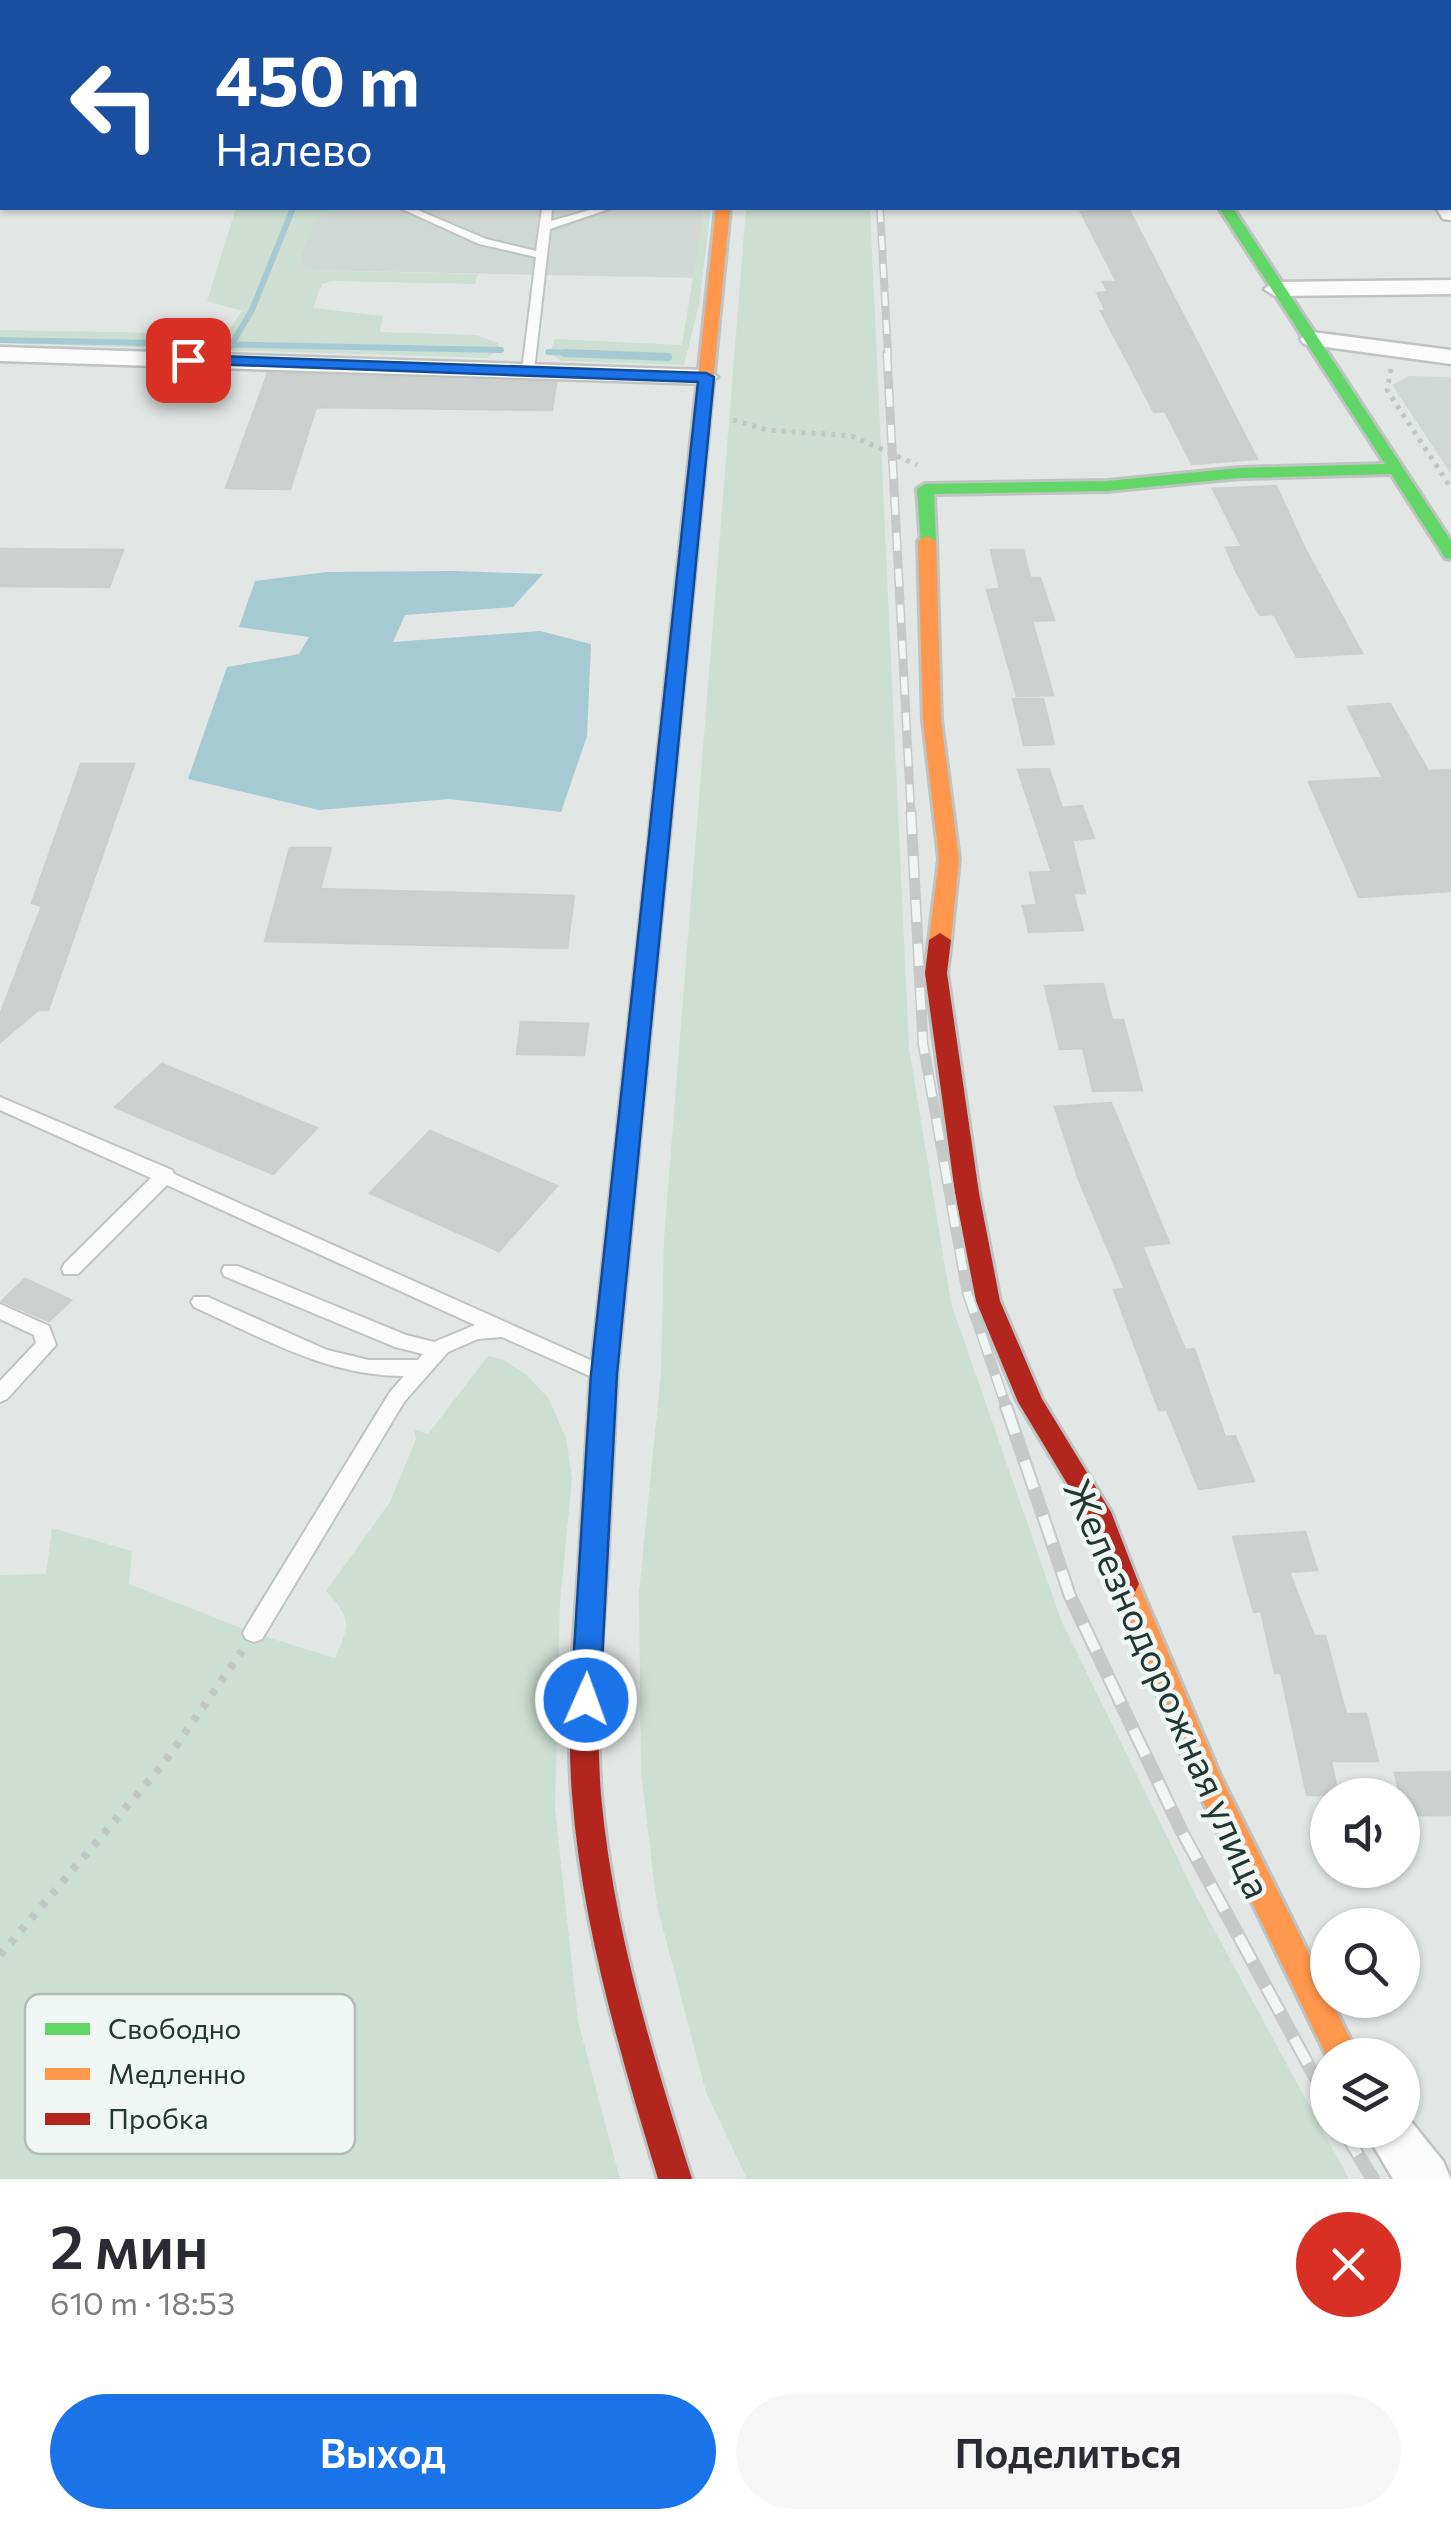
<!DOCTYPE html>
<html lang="ru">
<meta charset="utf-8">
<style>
body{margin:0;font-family:Commissioner,sans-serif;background:#f7f7f7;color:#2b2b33;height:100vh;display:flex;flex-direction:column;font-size:38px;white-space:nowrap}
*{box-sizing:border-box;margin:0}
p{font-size:32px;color:#7c7c81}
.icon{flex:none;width:55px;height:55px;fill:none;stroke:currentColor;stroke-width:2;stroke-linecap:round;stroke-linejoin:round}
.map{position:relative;height:2179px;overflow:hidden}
.side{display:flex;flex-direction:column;background:#fff;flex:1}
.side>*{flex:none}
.guide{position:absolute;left:0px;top:0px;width:1452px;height:210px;box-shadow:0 2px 8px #0004;background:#1a4fa0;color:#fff;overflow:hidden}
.tools{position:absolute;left:1310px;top:1778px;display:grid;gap:20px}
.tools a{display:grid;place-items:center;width:110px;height:110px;border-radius:50%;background:#fff;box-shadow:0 2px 8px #0004;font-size:50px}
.pin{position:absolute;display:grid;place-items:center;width:85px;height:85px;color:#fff;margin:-42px;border-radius:20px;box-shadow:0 5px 15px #0006}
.me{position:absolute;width:110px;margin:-55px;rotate:2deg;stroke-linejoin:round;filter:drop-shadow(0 0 8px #0008)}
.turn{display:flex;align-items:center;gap:35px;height:210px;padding:0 50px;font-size:45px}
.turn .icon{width:130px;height:130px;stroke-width:2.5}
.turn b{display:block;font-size:70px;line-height:85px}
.round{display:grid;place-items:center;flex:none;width:105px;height:105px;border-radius:52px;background:#f7f7f7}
.overview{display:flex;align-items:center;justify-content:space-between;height:170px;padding:0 50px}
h1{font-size:60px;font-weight:600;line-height:75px}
.primary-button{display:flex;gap:20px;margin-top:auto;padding:20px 50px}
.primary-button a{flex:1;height:115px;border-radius:60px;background:#1a73e8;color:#fff;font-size:40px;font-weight:600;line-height:115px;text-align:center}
.primary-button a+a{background:#f7f7f7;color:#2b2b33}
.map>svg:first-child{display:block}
</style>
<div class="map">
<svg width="1451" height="2179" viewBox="0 0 1451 2179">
<rect width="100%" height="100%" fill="#e2e7e5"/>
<path fill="#d0d8d5" d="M318,208H704L696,278L306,270L299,260Z
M1409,376L1451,377V474L1392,385Z"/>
<path fill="#cddfd2" d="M236,208H347L314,220L299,260L306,270L478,274L475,284L333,281L322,284L313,308L383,316L380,332L477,335L498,343L499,350L486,358L0,343V330L226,334L242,311L207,301Z
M704,208H711L699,305L684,365L561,361L550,352L555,339L682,345Z
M746,208H870L909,1048L951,1303L1061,1620L1197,1898L1349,2179H747L706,2092L657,1906L641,1772L639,1592L661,1373L664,1238Z
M488,1356L502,1359L527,1375L549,1399L566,1438L572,1478L560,1603L555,1808L578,2021L620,2179H0V1575L46,1574L52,1528L132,1551L129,1584L254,1633L335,1658C350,1625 352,1619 326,1591L390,1502L416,1439L414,1429L428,1434Z"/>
<path fill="#a6cad1" d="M455,571L543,574L513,607L405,615L393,642L540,631L591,644L587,736L561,812L449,799L319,810L188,779L227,667L299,654L309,637L239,627L255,581L326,572Z"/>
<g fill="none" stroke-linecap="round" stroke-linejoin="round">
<path stroke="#a6cad1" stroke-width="6" d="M0,340L501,350
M230,347L252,310L293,208
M548,352L625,355"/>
<path stroke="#a6cad1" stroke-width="8" d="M565,353L668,357"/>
</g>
<path fill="#ccd0cf" stroke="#cbcfce" stroke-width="2.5" d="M1086,208H1128L1257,459L1192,464L1165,411L1154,412L1101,311H1106L1097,293L1108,292L1103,282H1117L1081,212H1088Z
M268,373L556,383L552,410L316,407L290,489L226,488Z
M1276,486L1305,549L1362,653L1297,657L1274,614L1260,615L1237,573L1226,548L1242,547L1213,489Z
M0,549L123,550L109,587L0,586Z
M991,550H1023L1030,578H1040L1054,620L1032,621L1053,695L1017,696L987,590L1000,589Z
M1013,699H1043L1054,744L1024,745Z
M1390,704L1428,771L1451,770V891L1359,897L1309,782L1383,778L1348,707Z
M81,764H134L48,1010H38L0,1042V1015L42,906L32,903Z
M1049,769L1062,808L1082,806L1094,838L1072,840L1085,893H1073L1083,930L1029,932L1023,906L1037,905L1030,873L1052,872L1018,770Z
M290,848H331L320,889L574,896L567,948L265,941Z
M1103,984L1112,1020H1123L1142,1090L1093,1091L1083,1048L1060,1049L1045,986Z
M521,1022L588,1024L584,1055L517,1054Z
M162,1064L317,1128L273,1174L115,1107Z
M1111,1103L1169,1243L1142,1246L1185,1350L1194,1349L1225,1437L1235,1436L1254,1481L1199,1489L1167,1410H1159L1114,1290L1125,1289L1079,1180L1055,1107Z
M430,1131L557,1186L499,1251L370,1193Z
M25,1279L71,1300L49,1321L2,1301Z
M1305,1532L1317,1570L1289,1572L1314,1636H1325L1346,1714H1366L1378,1761H1331L1338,1795H1307L1281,1673H1275L1261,1611L1254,1612L1233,1537Z
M1451,1772V1815H1405L1395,1773Z"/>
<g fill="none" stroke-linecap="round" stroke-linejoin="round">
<defs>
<path id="lane" d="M400,208H413L486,239L536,251L542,208H552L551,221L597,208H612L550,229L534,371L528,375L522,371L536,257L479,244Z
M0,1097L172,1170L174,1174L606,1367L609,1372L606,1377L599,1380L592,1377L502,1337L478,1339L448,1352L404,1402L262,1639L254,1642L246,1639L243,1633L246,1627L390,1392L404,1376C327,1376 263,1338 194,1307L191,1302L194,1297H208L327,1350L369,1360H418L423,1354L395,1347L224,1276L222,1271L224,1266H238L406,1335L434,1342L475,1325L167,1185L78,1274H64L62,1269L64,1264L151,1178L0,1110Z
M0,1304L49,1326L56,1345L7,1399L0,1402V1381L36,1343L34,1335L0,1319Z"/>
<path id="street" d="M1451,203V220L1443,219L1436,208H1450Z
M1451,280V294L1275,296L1264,289L1275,282Z
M1312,332L1451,350V364L1304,344L1300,339Z
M0,347L706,370L718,377L706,384L0,361Z
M1402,2110L1443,2161L1451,2179H1393L1364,2130H1402Z"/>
<path id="fast" d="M1219,208H1233L1451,541V559L1445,558L1391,474L1239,478L1107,491L934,494L936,541L933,545H921L917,489L925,484L1107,481L1239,468L1385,464Z
M655,871L665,877L617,1374L607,1567L603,1575L593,1578L583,1575L579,1567L591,1374L645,877Z"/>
<path id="slow" d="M739,0H751V2H739Z
M1090,0H1103L1104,2H1092Z
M716,208H730L665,877L655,883L645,877Z
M927,536L936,541L941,720L959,859L951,940L940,947L929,940L939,859L923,720L918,541Z
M1125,1573L1135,1576L1139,1584L1220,1775L1328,1992V2000H1331L1358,2055H1328V2059L1192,1779L1111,1584L1115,1576Z"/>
<path id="jam" d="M940,933L951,940L947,973L979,1193L1000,1301L1042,1399L1111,1512L1139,1584L1135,1592L1125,1595L1115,1592L1086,1515L1018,1402L976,1301L955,1193L925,973L929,940Z
M593,1556L603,1559L607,1567C602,1643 595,1719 601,1795C613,1927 652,2053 692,2179H658C620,2053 582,1926 572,1795C566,1718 574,1643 579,1567L583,1559Z"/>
</defs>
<use href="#lane" stroke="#bfc4c2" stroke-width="4"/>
<use href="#street" stroke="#bfc4c2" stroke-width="5"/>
<use href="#fast" stroke="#bec4c2" stroke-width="6"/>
<use href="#slow" stroke="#bec4c2" stroke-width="6"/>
<use href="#jam" stroke="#bec4c2" stroke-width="6"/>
<path stroke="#c0c7c4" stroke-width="5" stroke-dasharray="4 6" stroke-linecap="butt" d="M1391,369L1387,390L1451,488
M733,420L768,430L852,436L917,465"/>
<path stroke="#c0c7c4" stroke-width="8" stroke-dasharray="6 10" stroke-linecap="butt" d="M0,1955L164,1763L242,1651"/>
<use href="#lane" fill="#fbfbfb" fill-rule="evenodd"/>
<use href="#street" fill="#fbfbfb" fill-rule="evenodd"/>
<use href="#fast" fill="#63d668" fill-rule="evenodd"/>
<use href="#slow" fill="#ff974d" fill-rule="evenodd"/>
<use href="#jam" fill="#b3261e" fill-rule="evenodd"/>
<defs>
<path id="rail-far3" d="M880,208L888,355"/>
<path id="rail-far2" d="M887,353L911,814"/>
<path id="rail-far1" d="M911,812L923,1044L967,1292L1007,1409"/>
<path id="rail" d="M1006,1406L1070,1596L1181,1830L1328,2101
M1343,2130L1373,2179"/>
</defs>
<use href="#rail-far3" stroke="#c6c9c8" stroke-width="8"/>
<use href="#rail-far2" stroke="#c6c9c8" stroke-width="9"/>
<use href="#rail-far1" stroke="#c6c9c8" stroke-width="11"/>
<use href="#rail" stroke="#c6c9c8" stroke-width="14"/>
<use href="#rail-far3" stroke="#f0f6f3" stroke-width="5" stroke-dasharray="14" stroke-linecap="butt"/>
<use href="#rail-far2" stroke="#f0f6f3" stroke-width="6" stroke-dasharray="18" stroke-linecap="butt"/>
<use href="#rail-far1" stroke="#f0f6f3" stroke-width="8" stroke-dasharray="22" stroke-linecap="butt"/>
<use href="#rail" stroke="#f0f6f3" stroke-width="10" stroke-dasharray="29" stroke-linecap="butt"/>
</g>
<path fill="#1a73e8" stroke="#114b97" stroke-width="2.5" d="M188,355L706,373L714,377L617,1374L600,1700L596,1708L586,1712L575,1708L571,1700L591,1374L698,382L183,363V357Z"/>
<g text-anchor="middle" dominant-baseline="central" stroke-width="9" stroke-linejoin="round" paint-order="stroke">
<g font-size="38" fill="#233732" stroke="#f0f6f3">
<text transform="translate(1169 1688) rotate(66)">Железнодорожная улица</text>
</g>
</g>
<rect x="25" y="1994" width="330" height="160" rx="15" fill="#f0f6f3" stroke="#b2bdb9" stroke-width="2.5"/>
<rect x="45" y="2023" width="45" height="12" fill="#63d668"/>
<rect x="45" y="2068" width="45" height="12" fill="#ff974d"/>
<rect x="45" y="2113" width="45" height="12" fill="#b3261e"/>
<g font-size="28" fill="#233732">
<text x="108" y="2039">Свободно</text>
<text x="108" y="2084">Медленно</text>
<text x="108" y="2129">Пробка</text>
</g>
</svg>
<div class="tools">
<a><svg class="icon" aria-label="sound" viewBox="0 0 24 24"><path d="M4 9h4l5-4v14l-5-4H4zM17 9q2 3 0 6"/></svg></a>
<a><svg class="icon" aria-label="search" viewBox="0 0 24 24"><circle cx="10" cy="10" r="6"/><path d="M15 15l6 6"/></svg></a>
<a><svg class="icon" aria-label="layers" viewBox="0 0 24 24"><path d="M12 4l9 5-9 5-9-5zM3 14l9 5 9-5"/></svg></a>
</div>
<div class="pin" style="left:188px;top:360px;background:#d93025"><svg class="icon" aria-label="arrive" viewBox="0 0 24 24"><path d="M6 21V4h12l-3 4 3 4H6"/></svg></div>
<svg class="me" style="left:586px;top:1700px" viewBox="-20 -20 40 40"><circle r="17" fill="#1a73e8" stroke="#fff" stroke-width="3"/><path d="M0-11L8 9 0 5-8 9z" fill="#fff"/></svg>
<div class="guide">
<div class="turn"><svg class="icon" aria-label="left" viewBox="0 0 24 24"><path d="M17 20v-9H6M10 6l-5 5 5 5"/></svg><div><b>450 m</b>Налево</div></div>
</div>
</div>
<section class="side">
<div class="overview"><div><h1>2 мин</h1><p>610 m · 18:53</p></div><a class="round" style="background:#d93025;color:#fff"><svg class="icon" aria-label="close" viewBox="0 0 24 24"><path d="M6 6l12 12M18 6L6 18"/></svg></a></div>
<div class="primary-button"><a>Выход</a><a>Поделиться</a></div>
</section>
